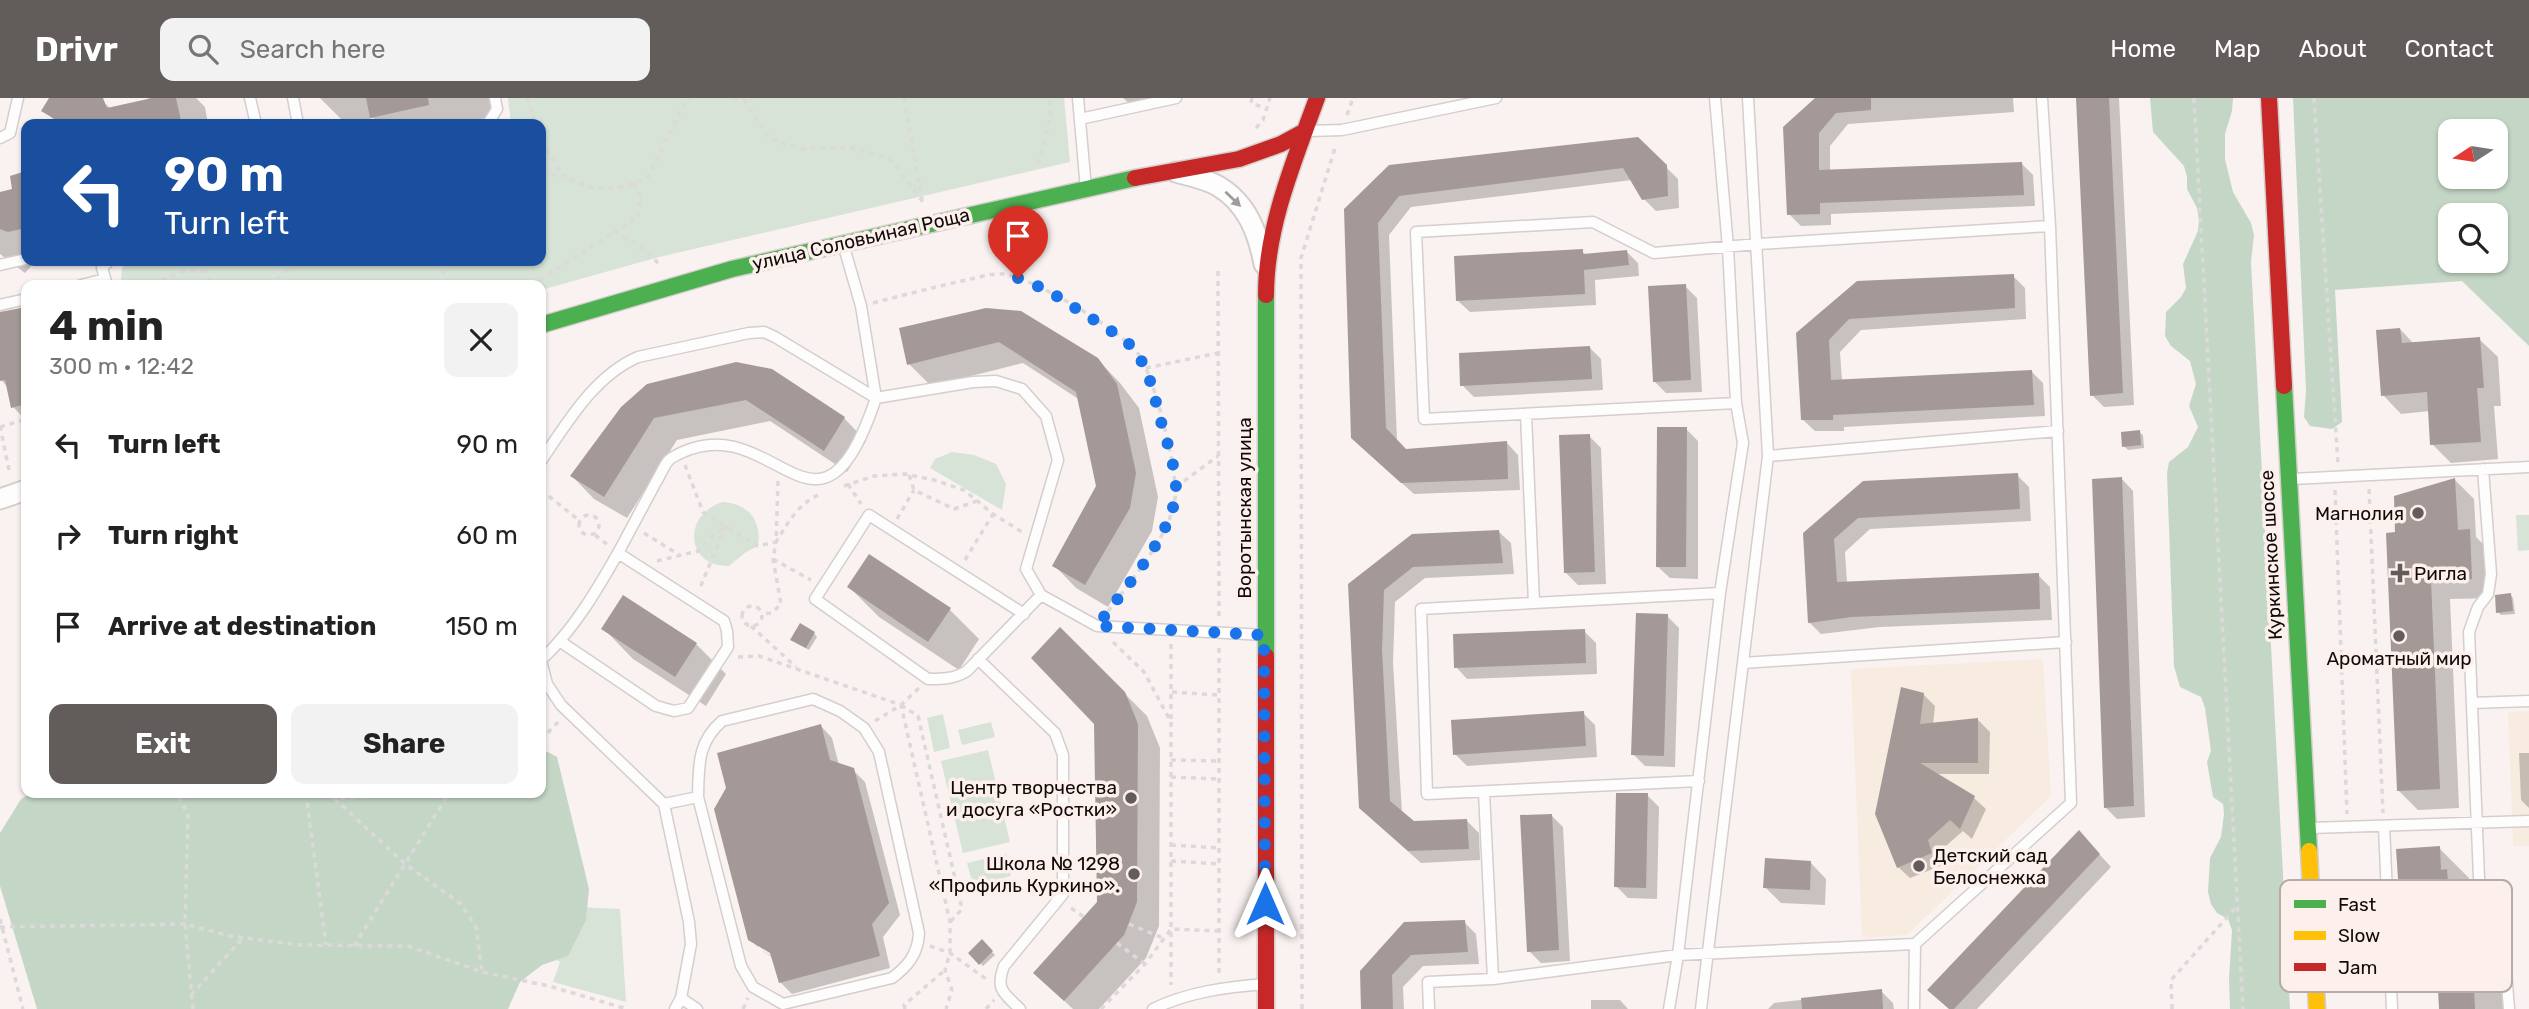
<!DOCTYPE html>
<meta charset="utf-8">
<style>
body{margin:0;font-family:Rubik,sans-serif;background:#f2f2f2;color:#222;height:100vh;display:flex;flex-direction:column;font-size:26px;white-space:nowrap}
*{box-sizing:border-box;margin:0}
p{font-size:23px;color:#767676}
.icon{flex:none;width:38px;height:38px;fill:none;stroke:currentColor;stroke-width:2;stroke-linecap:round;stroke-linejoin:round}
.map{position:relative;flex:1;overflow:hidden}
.side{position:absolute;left:21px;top:182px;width:525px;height:518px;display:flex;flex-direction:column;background:#fff;border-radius:14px;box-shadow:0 2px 5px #0004}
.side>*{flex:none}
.top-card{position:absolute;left:21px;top:21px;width:525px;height:147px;border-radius:14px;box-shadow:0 2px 5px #0004;background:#1a4fa0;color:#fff;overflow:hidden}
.needle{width:46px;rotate:258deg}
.fabs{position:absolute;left:2438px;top:21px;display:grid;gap:14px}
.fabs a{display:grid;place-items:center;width:70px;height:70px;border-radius:14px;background:#fff;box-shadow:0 2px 5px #0004;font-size:35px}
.pin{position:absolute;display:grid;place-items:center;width:60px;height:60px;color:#fff;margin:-72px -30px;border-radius:50% 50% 50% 0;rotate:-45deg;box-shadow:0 0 7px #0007}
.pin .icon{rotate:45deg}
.me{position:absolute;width:77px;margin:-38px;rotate:0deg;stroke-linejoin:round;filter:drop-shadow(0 0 5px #0008)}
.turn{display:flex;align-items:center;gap:24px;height:147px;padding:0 28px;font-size:32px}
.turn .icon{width:91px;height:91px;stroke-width:2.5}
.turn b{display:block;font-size:49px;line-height:60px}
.round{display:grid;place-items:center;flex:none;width:74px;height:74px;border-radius:14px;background:#f2f2f2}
.head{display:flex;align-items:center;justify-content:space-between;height:119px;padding:0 28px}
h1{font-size:42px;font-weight:700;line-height:52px}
.primary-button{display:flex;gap:14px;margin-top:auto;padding:14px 28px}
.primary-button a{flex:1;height:80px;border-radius:14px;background:#625c5a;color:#fff;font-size:28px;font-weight:700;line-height:80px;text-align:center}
.primary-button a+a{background:#f2f2f2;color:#222}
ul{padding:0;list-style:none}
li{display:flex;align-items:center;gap:21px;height:91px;padding:0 28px}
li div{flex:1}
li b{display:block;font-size:26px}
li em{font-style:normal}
header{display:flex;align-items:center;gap:42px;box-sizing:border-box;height:98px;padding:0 35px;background:#625c5a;color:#fff}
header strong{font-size:33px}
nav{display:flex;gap:38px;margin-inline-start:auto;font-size:24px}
.search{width:490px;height:63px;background:#f2f2f2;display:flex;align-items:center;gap:18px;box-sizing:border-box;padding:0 24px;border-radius:14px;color:#767676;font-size:26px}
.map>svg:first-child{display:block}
</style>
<header>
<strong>Drivr</strong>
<div class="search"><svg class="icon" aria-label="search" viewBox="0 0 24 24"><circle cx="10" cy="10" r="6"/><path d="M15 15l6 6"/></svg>Search here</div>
<nav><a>Home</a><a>Map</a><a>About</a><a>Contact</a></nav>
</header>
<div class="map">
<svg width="2529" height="911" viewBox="0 0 2529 911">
<rect width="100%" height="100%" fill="#f9f2f0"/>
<path fill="#f8ece1" d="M2043,561L2051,698L1907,837L1862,840L1851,571Z
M2529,613V748H2513L2508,614Z"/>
<path fill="#d7e3d7" d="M508,0H1064L1070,64L659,159L541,192V187H123L121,180L123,163H541V26H511Z
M952,354L974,357L996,366L1006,386L1002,412L930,370L935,361Z
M723,404C749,406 762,423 758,448L746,454L729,468C685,469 682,416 723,404Z
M2516,417H2529V452L2518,453Z
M943,616L950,650L934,654L927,620Z
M991,624L995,639L962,647L958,632Z
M988,652L1010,744L963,755L941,663Z
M1006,756L1011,778L973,787L967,765Z
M577,809L620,811L626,904L553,884L560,864L531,848Z"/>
<path fill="#c4d7c6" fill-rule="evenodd" d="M2150,0H2233L2232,13L2225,36V61L2233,94L2251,125L2254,137L2251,164L2290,911H2230L2229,881L2232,832L2228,821L2217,815L2211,806L2208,794L2210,760L2221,739L2224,716L2223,706L2213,699L2207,664L2211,653L2205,610L2201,599L2180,589L2174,568L2167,375L2169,364L2188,349L2198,329L2189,308L2196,286L2190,263L2171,248L2165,238L2166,214L2181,199L2186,190L2183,166L2198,133L2199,122L2197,110L2187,91V79L2184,68L2153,34Z
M2293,0H2529V248L2462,183L2335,192L2342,324L2332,331L2310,328L2304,319L2306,293ZM2450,33H2496V79H2450ZM2450,117H2496V163H2450Z
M541,653L548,654L557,659L589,791L586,822L568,858L542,867L520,884L508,911H37L0,788V735L21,701L32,695H541Z"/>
<path fill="#0003" d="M51,0H99L111,11L149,2L148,0H196L205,9L208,26H58L44,12Z
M320,0H492L498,26H379L373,20L346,26Z
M1123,0H1158L1130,6Z
M1818,0H2013L2014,14L1848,26L1830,48V73L2021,65L2033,77L2035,108L1831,116V127L1801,128L1789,116Z
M2078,0H2119L2134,307L2104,309L2092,297Z
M1637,41L1678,81L1679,110L1656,113L1644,101L1632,82L1411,109L1389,137L1397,343L1406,353L1507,345L1518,357L1520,392L1414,396L1365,352L1346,112L1390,69Z
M26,75V163H70L44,168L34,165L25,175L0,156V96L14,92L12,79Z
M1582,153L1587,158L1627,154L1638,165L1639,178L1595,182L1596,207L1470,214L1458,203Z
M2013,178L2025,190L2026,221L1861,232L1840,254L1842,283L2031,273L2043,285L2045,318L1844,329V333H1815L1803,322L1798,235L1857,185Z
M1685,188L1697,200L1702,294L1666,295L1655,284Z
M26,209V322L13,309L8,290L0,280V216Z
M987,212L1097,261L1120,285L1139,310L1158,399L1152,433L1108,509L1076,490L1054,467L1098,388L1080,302L1023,265L931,288L909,266Z
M2400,231L2414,246L2479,241L2498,259L2501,308H2494L2498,361L2451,365L2432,346L2430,313L2401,316L2383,297Z
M1589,249L1601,261L1603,292L1474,299L1462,287Z
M736,266L844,320L866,343L847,374L770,323L677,342L627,420L594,401L572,378L622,310Z
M1686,331L1698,343V481L1670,480L1658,469Z
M2139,334L2143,337L2144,350L2128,352L2124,348Z
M1589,338L1601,350L1606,486L1578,487L1566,475Z
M2017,377L2029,389L2031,423L1870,431L1845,454L1847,485L2038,477L2050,489L2052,522L1880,529L1821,536L1809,524L1805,436L1864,385Z
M2122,381L2133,393L2145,719L2117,721L2105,709Z
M2455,382L2474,401L2476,439L2489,452L2491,500L2450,501L2459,710L2418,712L2398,692L2397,436Z
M1499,434L1511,445L1514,476L1425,480L1395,504L1393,565L1402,715L1413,725L1467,723L1479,735L1480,762L1421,765L1373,722L1350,487Z
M849,489L949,511L979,541L959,572L879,519Z
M2510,497L2513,500L2515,516L2501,517L2498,514Z
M1667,518L1679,530L1675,669L1645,668L1633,656Z
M604,531L696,546L726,576L706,608L633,561Z
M1060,531L1147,618L1160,650L1159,828L1146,860L1099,911H1073L1058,897L1099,805L1096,625Z
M1584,533L1596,545L1597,576L1467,581L1456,569Z
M814,535L817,539L809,552L796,545Z
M1923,596L1935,608L1933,626L1978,622L1990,634L1989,676H1935L1974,700L1986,711L1972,741L1963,733L1939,754L1943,767L1910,780L1898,769Z
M1583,615L1595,627L1597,659L1467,668L1455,656Z
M821,628L832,640L839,667L853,672L865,684L900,817L883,839L890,870L792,896L780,884L773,860L760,851L776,861L778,858L758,845V849L750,841Z
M2519,655H2529V710L2521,702Z
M1647,697L1659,709L1657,801L1628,800L1616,788Z
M1551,717L1563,729L1570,863L1541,865L1529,853Z
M2090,746L2111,769L1977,911H1950Z
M2439,750L2469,780L2470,797L2477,803L2479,843H2470L2471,853L2502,883L2503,911H2440L2438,868H2434L2404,838Z
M1811,765L1826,781L1825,807L1781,805L1765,789Z
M1464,824L1476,836L1479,866L1423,868L1403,889L1404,911H1363L1362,874Z
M982,844L995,857L983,868L970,855Z
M1881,893L1893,905L1894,911H1768L1774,905Z
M1591,902H1620L1628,911H1591Z"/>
<path fill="#a49996" d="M49,0H103L107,10L152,0H176L181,23L162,26H63L41,13Z
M366,0H428L429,7L370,20Z
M1815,0H1871V12L1836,15L1819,35V72L2022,64L2024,97L1820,105V116L1787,117L1783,29Z
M2076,0H2109L2123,295L2090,298Z
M1638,39L1667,67L1668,98L1642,102L1623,70L1399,98L1378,125L1386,330L1406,351L1507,343L1508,381L1401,385L1351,340L1344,111L1389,67Z
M26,73V130L8,134L0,131V94L12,91L10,78Z
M1583,151V156L1627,152L1629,167L1584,172L1585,196L1456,203L1454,158Z
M2014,176L2015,210L1849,221L1829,242L1831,282L2032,272L2034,307L1833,317V322H1801L1796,235L1857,183Z
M1686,186L1691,282L1653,284L1648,188Z
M26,209V306L11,310L5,282L0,283V214Z
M986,210L1021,213L1098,260L1117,286L1136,375L1130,410L1085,487L1052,468L1096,388L1076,294L999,244L907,267L899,230Z
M2400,230L2402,245L2480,239L2484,290H2477L2481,344L2430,347L2427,294L2381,298L2376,232Z
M1590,248L1592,281L1460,288L1459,255Z
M736,264L772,271L845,319L824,353L746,302L654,320L604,399L570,378L621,309L647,286Z
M1657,329H1687L1686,469H1656Z
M2140,332L2141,347L2122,349L2121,334Z
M1590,336L1595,474L1564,475L1559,337Z
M2018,375L2020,411L1858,420L1834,441L1837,484L2039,475L2040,511L1852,519L1808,525L1803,435L1863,383Z
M2122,379L2134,708L2104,710L2092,381Z
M2455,380L2458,432L2470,431L2472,481L2431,483L2440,691L2397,693L2386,435L2395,434L2394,398Z
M1499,432L1503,465L1413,469L1384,492L1382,552L1390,703L1414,723L1467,721L1469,751L1408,753L1359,710L1348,486L1412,436Z
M869,456L951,510L928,544L847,489Z
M2511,495L2513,513L2496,515L2495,497Z
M623,497L697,545L675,579L601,531Z
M1636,515L1668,516L1664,658L1631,657Z
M800,525L815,534L806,550L790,542Z
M1060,529L1125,594L1138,626L1137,804L1124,837L1064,903L1033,875L1097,804L1094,626L1031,560Z
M1585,531L1586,565L1454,570L1453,536Z
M1901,589L1924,595L1920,626L1978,620V665H1920L1975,698L1960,731L1950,722L1928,742L1932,755L1897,770L1875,716Z
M1584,613L1586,648L1453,657L1451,622Z
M821,626L830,662L854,670L889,805L872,826L880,858L779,885L770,855L748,842L714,711L726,690L717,655Z
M1616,695H1648L1646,790L1614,789Z
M1552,716L1559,852L1527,854L1520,717Z
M2079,732L2100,756L1954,911H1949L1927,892Z
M2440,748L2441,772L2447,771L2450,813L2441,814L2442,836L2402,839L2396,751Z
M1765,760L1811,763L1810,792L1763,790Z
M1465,822L1468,854L1411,857L1392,877L1393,911H1361L1360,873L1404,824Z
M982,841L993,853L979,867L968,855Z
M2472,851L2475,911H2439L2436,853Z
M1882,891L1883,911H1802L1801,900Z"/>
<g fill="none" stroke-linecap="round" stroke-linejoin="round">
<defs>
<path id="lane" d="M250,0L256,26
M293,0L298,26
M1078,0L1086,91
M1080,21L1176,0
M485,26L489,24L497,11L495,0
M1308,33L1342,32L1496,0
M0,40L10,35L18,0
M844,149L861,208L876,300L973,284L996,283L1022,291L1046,318L1058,362L1026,471L1041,497L1097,528L1264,537
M0,167L26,161
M81,187L105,181
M107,187L102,170L109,163
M0,207L26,201
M1736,305L1424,321L1416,134L1593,124L1654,155L1758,146L2050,128
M1526,316L1534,505
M1768,358L2058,333
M541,363C567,325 594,278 638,259L749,235L764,234L775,239L876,300C819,471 776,312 683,354C679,356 672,359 669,362C664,367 660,378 656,384C643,408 631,431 618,455C597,492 573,533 541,562
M2483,371L2491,476L2488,496L2478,509L2469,534L2481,829L2505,861L2509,911
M2292,381L2529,369
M1024,516L869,417L815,501L928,581C943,581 954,581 967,573L1041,497
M561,544L656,608L674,613L688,610L728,549L727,533L724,523L618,455
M978,561L1055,635L1063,657V796L1004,868C995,892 1004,895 1020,911
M541,562L547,586L561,607L664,706L689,824L691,846L681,900L675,911
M1743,565L2066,544
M2472,605L2529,603
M1699,683L1427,696L1421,511L1720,495
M1484,694L1493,881
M664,706L698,699L741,868L753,889L783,906L892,880C908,868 918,856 919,835L879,654L864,630L840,613L813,601L722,623C697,645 699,667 698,699
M2384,728L2392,911
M2310,730L2529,723
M681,900L697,911
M1153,911C1188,894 1226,889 1265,886
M1429,911L1428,884L1493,881L1678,857L1915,846
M1669,911L1678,857L1720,495L1743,345L1736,305L1728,149L1715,0
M1701,911L1768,358L1748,0
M1914,911L1915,846L2071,705L2050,128L2042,0"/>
<path id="street" d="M1176,74C1190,78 1206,81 1218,88C1247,105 1258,135 1264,166
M0,401L26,392"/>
<path id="fast" d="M1266,197V558
M541,227L732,171L1135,80
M2284,288L2309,753"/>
<path id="slow" d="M2309,753L2317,911"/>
<path id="jam" d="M2269,0L2284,288
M1135,80L1239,61L1281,46L1305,33
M1266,197C1266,129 1294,63 1317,0
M1266,558V911"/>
</defs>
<use href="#lane" stroke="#d4cecc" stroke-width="13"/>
<use href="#street" stroke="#d4cecc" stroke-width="23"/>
<use href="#fast" stroke="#d4cecc" stroke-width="19"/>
<use href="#slow" stroke="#d4cecc" stroke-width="19"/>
<use href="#jam" stroke="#d4cecc" stroke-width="19"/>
<path stroke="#dbd9d9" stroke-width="3.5" stroke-dasharray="5 5" stroke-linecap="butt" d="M527,0L536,26
M733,0L744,2L770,41L800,51L856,50L891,62L923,104
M905,0V8L922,101
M1252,0L1251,5L1267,11
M2194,0L2243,911
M2314,0L2338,366
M1347,17L1353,0
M1256,30L1263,22L1270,0
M541,51L544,47L561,75
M1038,66L1051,18L1050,0
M541,78C569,74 564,80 588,88C607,95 629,87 647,81L684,6L691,0
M634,85L640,97L638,119L616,133L652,157L659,167
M199,163L211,184L218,187
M438,163L449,187
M1218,173L1219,521
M153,187L180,174L204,173
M269,187L298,163
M531,187L616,133
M873,205C904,197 935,189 966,182C978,180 991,175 1003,176C1032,179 1123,233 1139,257C1154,278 1179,376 1175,401C1169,440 1130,483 1107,515
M1146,270L1218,255
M0,328L9,372
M0,329L26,321
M685,367L703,414L758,448L776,444L773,461L781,506L772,515L762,516
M909,377L914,392L954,411L977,403
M778,383L776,444C788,425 799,404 821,396
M848,386L861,406
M844,388L874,378L905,376L934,382L964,392L993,416L1022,434
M1176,389L1218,358
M2369,391L2383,715
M541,392L580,423
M2335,392L2347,716
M579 427a10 10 0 1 1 20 0a10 10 0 1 1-20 0Z
M897,421L914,392
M644,435L681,458
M595,437L608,447
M773,461L811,482
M965,462L993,416
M657,463L698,453L709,441L726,428L699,492
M742 518a10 10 0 1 1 20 0a10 10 0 1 1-20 0Z
M751,528L796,569
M1113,544L1144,574L1171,624V887
M1171,546V622
M1219,550V878
M738,559L759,558L901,607L950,824V855L945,872L952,892L946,911
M1172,594L1218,597
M901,607L918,618L962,811L950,824
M875,623L901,607L919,590
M541,642L559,623
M1171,662L1219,663
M1171,679L1219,681
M306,695L326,847
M324,695L335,701
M405,695L335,701L404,765L461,806L476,829L482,874
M1171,747L1219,750
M1171,763L1219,766
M1071,810L1084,819
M0,821L23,911
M1129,826L1163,840
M0,829L185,826L188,716L176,695
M1117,845L1145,866
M354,848L449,695
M930,848L950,855L986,881
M191,897L243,840
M193,911L185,826L230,838L299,847L408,848L482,874L549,888L627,911
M743,911L748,900
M905,911L904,907L945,872
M986,911L994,902
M1101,911L1145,866L1171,831L1219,833
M1302,911L1301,160L1336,47
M2172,911L2171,882L2238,807"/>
<use href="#lane" stroke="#fefdfd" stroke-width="10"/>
<use href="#street" stroke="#fefdfd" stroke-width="19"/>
<use href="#fast" stroke="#4caf50" stroke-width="16"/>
<use href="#slow" stroke="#ffc107" stroke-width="16"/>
<use href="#jam" stroke="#c62828" stroke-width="16"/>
</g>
<defs><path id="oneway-solid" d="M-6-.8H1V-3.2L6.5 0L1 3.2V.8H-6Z" transform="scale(1.75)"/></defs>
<use fill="#9f9c9b" href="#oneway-solid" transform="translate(1233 101) rotate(44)"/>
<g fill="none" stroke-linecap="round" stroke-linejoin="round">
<path stroke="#1a73e8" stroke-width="12" stroke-dasharray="0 21.6" d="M1018,180L1047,192L1124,241C1147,262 1152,288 1159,317C1166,341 1175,366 1176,390C1176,433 1122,494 1097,528L1264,537L1265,806"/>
</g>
<g fill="#625c5a" stroke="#fdf0ec" stroke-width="2.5">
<circle cx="2418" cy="415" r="7"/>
<path d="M2396.5 464.5h7v7h7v7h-7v7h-7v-7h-7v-7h7z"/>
<circle cx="2399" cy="538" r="7"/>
<circle cx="1131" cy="700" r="7"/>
<circle cx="1919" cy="768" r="7"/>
<circle cx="1134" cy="776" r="7"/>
</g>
<g text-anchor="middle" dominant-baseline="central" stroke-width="7" stroke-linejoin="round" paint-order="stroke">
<g font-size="19" fill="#100b09" stroke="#fdf0ec">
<text transform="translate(861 141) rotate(-13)">улица Соловьиная Роща</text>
<text transform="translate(1244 410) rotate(-90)">Воротынская улица</text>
<text transform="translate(2271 457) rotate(-93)">Куркинское шоссе</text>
</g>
<g font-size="19" fill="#100b09" stroke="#fdf0ec" text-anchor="end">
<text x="2404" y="415">Магнолия</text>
<text x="2414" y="475" text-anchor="start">Ригла</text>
<text x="2399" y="560" text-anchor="middle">Ароматный мир</text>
<text x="1117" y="689">Центр творчества<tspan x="1117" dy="22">и досуга «Ростки»</tspan></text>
<text x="1933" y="757" text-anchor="start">Детский сад<tspan x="1933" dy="22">Белоснежка</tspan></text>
<text x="1120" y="765">Школа № 1298<tspan x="1120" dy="22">«Профиль Куркино».</tspan></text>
</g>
</g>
<rect x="2280" y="782" width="232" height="112" rx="10" fill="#fdf0ec" stroke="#b6aba8" stroke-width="2"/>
<rect x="2294" y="802" width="32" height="8" fill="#4caf50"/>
<rect x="2294" y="833" width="32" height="9" fill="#ffc107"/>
<rect x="2294" y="865" width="32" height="8" fill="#c62828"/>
<g font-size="19" fill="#100b09">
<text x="2338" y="813">Fast</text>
<text x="2338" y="844">Slow</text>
<text x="2338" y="876">Jam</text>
</g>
</svg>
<div class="fabs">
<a><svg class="needle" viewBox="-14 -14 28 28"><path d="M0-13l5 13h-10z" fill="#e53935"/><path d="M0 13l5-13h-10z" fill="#767676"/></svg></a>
<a><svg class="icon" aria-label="search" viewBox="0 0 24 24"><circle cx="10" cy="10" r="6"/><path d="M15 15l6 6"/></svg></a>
</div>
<div class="pin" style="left:1018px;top:180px;background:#d93025"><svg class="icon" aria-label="arrive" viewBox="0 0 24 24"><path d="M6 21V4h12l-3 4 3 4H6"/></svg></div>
<svg class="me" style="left:1265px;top:806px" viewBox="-20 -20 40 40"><path d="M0-17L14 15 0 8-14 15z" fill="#1a73e8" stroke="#fff" stroke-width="4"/></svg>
<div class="top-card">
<div class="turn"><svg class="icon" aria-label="left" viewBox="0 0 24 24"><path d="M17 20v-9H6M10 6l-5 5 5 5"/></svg><div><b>90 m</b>Turn left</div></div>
</div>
<section class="side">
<div class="head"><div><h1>4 min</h1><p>300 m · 12:42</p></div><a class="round"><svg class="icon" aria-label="close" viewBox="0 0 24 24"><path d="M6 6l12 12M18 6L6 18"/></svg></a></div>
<ul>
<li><svg class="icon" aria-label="left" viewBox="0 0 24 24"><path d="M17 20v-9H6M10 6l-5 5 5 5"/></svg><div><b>Turn left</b></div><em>90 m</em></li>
<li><svg class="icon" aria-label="right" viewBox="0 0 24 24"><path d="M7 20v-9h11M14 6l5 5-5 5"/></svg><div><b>Turn right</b></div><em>60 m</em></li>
<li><svg class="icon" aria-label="arrive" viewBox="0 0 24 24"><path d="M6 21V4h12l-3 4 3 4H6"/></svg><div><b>Arrive at destination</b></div><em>150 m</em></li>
</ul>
<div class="primary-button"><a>Exit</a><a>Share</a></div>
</section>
</div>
